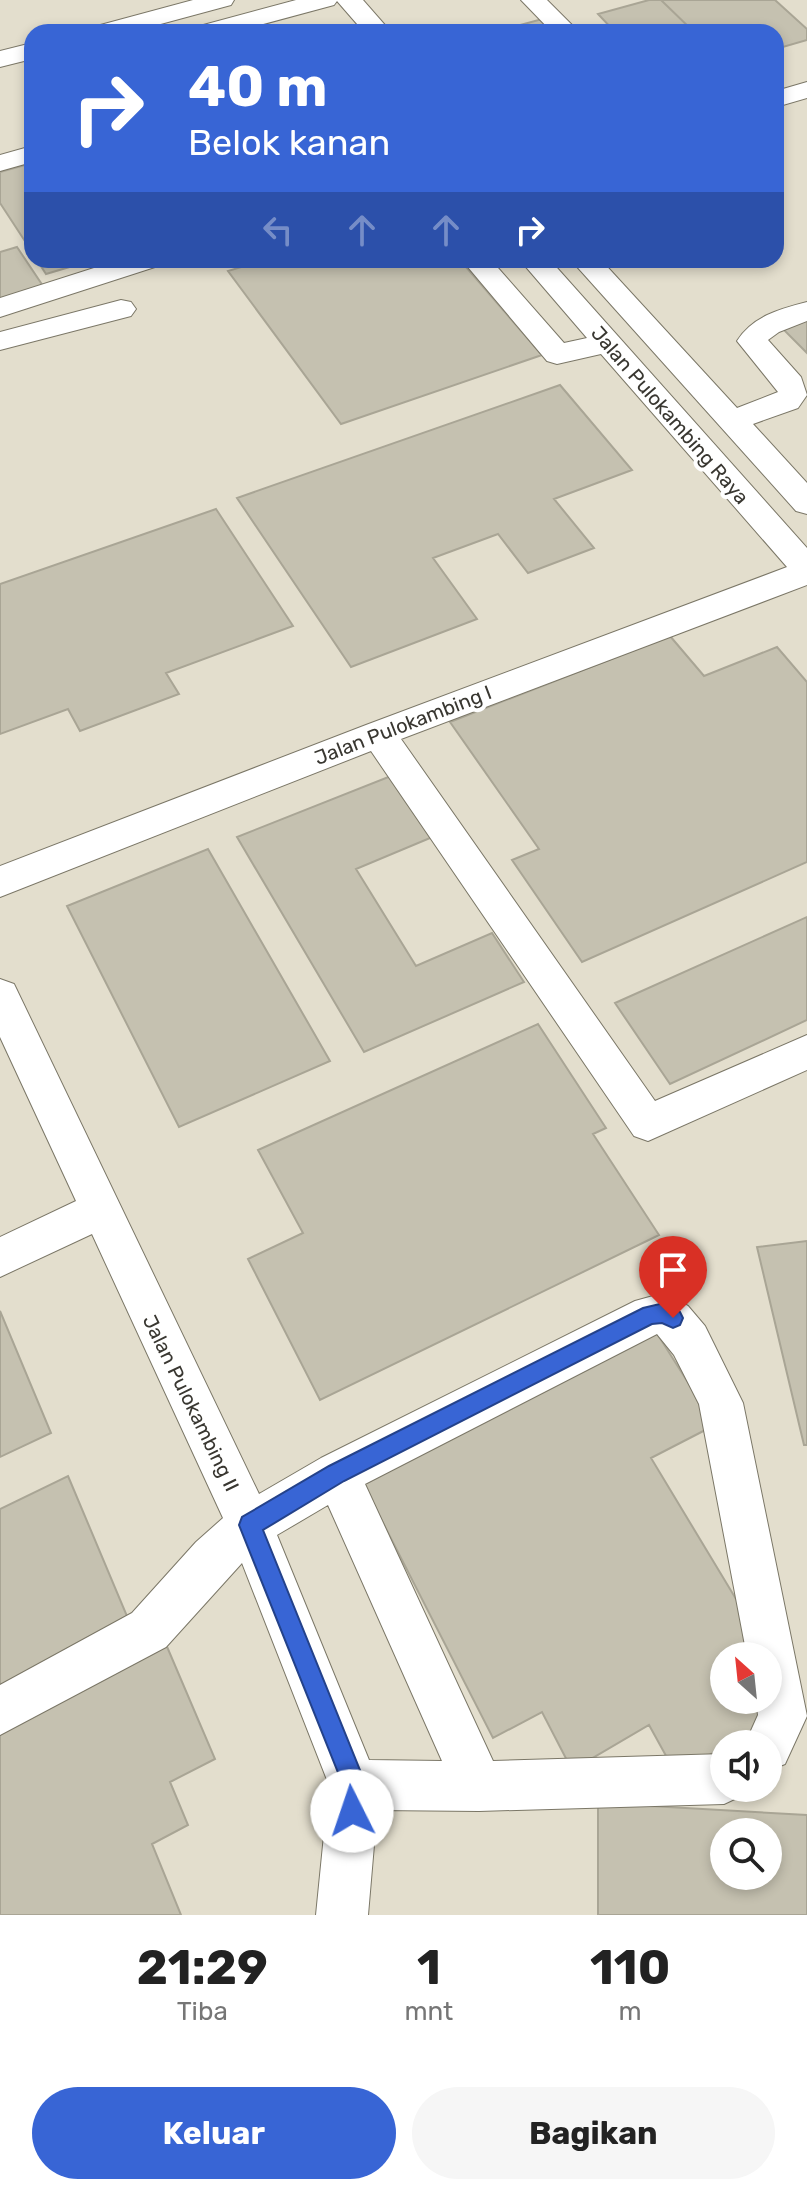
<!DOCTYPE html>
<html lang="id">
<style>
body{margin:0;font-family:Rubik,sans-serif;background:#f6f6f6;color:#222;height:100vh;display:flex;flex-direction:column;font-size:30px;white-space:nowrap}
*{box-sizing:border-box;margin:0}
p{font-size:26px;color:#767676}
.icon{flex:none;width:44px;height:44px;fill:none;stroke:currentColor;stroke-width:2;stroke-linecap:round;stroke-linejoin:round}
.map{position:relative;height:1915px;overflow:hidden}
.sheet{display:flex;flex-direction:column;background:#fff;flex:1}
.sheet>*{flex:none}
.hud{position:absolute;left:24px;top:24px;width:760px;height:244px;border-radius:24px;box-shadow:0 4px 12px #0003;background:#3865d5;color:#fff;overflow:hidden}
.needle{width:52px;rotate:333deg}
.controls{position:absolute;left:710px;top:1642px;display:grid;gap:16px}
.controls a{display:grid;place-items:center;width:72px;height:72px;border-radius:50%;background:#fff;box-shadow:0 4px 12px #0003;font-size:40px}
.pin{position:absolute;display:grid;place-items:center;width:68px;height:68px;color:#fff;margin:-82px -34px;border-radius:50% 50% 50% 0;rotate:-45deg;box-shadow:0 0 8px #0007}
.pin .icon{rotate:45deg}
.me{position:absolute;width:88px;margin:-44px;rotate:356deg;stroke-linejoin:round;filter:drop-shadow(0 0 6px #0008)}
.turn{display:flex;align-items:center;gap:28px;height:168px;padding:0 32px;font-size:36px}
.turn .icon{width:104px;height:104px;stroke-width:2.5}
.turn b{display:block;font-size:56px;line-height:68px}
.lanes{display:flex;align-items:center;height:76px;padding:0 32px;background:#0003;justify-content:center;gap:40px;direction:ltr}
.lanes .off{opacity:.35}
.eta{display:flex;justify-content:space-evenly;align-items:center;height:136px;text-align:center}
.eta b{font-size:48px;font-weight:700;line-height:56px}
.cta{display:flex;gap:16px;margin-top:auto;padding:16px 32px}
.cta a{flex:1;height:92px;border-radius:48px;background:#3865d5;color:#fff;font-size:32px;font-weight:700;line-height:92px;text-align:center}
.cta a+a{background:#f6f6f6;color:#222}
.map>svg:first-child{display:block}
</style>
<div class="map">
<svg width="807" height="1915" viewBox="0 0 807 1915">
<rect width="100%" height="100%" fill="#e3decd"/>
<path fill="#c5c1b0" stroke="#a9a595" stroke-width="2" fill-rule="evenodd" d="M649,0H661L694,32H615L598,14Z
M661,0H775L807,29V40L776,49V32H694Z
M542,19L555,32H495Z
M32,163V252L0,203V172Z
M17,247L47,292L0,307V252Z
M37,260H93L46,274Z
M264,260H460L542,355L341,424L228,271Z
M807,319V353L782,328Z
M560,385L632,470L554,499L594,548L528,573L498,534L433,558L477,619L351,667L237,498Z
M216,509L293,626L166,673L179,694L80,731L68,709L0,734V584Z
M670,636L704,676L777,647L807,682V862L582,962L512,860L539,849L450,722Z
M401,772L442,833L356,869L416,966L492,933L524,982L364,1052L237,837Z
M208,849L330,1061L179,1127L67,906Z
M807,917V1020L670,1084L615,1003Z
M538,1024L606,1128L593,1134L659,1235L320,1400L248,1259L303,1233L258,1150Z
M807,1241V1445H804L757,1247Z
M0,1311L51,1433L0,1457Z
M651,1324L715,1425L651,1458L771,1657L724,1656V1700H768V1697L779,1715L676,1774L649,1725L572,1770L542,1712L493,1738L357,1472Z
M68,1476L132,1628L0,1694V1509Z
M165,1642L215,1759L170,1782L188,1825L152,1844L181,1915H0V1726Z
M598,1803L807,1815V1915H598ZM724,1832H768V1876H724Z"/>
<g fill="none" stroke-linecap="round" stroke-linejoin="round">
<defs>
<path id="minor" d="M193,0H234L231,5L131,32H89L93,27Z
M296,0H363L391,32H364L337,1L334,5L234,32H192L196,27Z
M521,0H547L579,32H552Z
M32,43V59L0,67V51Z
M807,82V98L776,107V91Z
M32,146V162L0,171V155Z
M119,260H162L158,266L0,317V298Z
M462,260H491L564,343L587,338L520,260H550L807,548V585L401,739L655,1101L807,1035V1070L648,1141L634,1136L371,751L0,897V866L366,725L787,567L601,354L557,364L547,361Z
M571,260H601L737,408L778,392L737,341C753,316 780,309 807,302V321L779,332L768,340L801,377L807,395L798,408L753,424L807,483V514L796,511Z
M121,300L131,302L136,309L131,316L0,350V332Z
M0,979L14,984L259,1494L321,1458L635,1301L664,1293L688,1306L705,1326L743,1403L807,1716L785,1764L768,1771V1744H745L758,1715L756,1700H768V1656H747L699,1404L674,1355L657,1334L365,1484L493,1761L724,1754V1788H745L741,1796L724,1804L479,1811L377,1810L368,1915H316L329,1785L242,1563L166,1647L0,1735V1685L132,1613L196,1542L223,1518L92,1234L0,1277V1237L76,1201L0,1037ZM328,1505L442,1761L369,1760L277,1535Z"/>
</defs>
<use href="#minor" stroke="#7b7767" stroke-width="2"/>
<use href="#minor" fill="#fff" fill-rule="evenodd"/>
</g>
<path fill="#3865d5" stroke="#24428a" stroke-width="2" d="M664,1303L680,1312L683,1318L680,1325L673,1328L662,1323L652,1324L344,1481L263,1530L366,1785L360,1819L352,1823L343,1819L340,1811L343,1785L239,1525L242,1517L329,1466L643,1308Z"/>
<g text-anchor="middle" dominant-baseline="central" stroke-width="8" stroke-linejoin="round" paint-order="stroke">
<g font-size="20" fill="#393731" stroke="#fff">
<text transform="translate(670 415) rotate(49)">Jalan Pulokambing Raya</text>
<text transform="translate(403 725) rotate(-21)">Jalan Pulokambing I</text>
<text transform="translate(191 1403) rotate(64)">Jalan Pulokambing II</text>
</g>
</g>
</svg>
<div class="controls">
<a><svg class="needle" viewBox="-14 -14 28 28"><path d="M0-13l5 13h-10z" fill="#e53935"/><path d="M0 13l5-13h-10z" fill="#767676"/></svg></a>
<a><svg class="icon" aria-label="sound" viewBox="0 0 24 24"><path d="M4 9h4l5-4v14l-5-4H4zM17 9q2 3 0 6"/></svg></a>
<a><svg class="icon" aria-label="search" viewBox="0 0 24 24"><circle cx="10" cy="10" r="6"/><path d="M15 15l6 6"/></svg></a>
</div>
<div class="pin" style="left:673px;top:1318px;background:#d93025"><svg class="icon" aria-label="arrive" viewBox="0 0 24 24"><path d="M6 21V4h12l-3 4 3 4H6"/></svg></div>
<svg class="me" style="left:352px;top:1811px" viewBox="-20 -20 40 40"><circle r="19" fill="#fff"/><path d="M0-13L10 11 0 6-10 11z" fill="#3865d5"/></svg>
<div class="hud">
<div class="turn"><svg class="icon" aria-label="right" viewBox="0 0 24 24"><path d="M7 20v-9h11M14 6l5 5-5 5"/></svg><div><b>40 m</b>Belok kanan</div></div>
<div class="lanes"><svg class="icon off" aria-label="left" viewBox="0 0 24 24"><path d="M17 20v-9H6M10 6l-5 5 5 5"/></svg><svg class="icon off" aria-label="ahead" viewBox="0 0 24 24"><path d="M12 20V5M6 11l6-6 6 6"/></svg><svg class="icon off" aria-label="ahead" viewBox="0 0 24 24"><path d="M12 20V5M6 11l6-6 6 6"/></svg><svg class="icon" aria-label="right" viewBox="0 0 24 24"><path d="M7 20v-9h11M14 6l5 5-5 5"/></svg></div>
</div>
</div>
<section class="sheet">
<div class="eta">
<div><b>21:29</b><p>Tiba</p></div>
<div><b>1</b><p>mnt</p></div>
<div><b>110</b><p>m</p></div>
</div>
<div class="cta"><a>Keluar</a><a>Bagikan</a></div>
</section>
